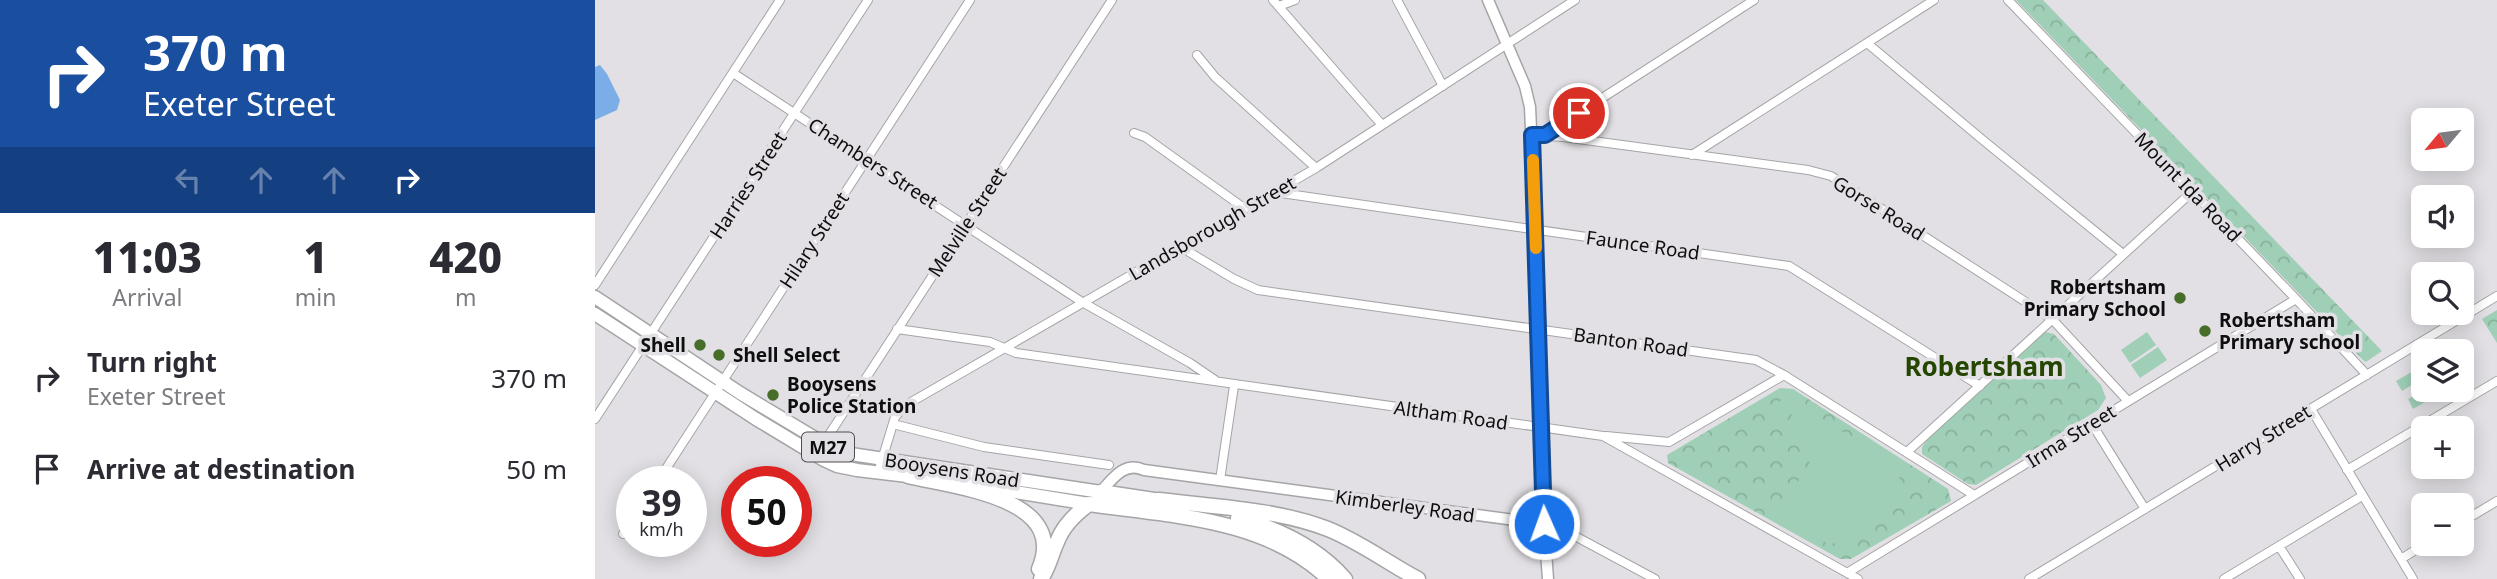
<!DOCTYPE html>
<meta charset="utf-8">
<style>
body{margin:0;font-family:"Noto Sans",sans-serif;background:#f7f7f7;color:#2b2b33;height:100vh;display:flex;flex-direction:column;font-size:26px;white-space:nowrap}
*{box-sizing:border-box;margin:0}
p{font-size:23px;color:#7c7c81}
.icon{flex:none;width:38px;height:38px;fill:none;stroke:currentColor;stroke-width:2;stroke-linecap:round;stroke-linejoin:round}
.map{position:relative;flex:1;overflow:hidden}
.sheet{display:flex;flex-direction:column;background:#fff;width:595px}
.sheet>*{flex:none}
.top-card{background:#1a4fa0;color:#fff;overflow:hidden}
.needle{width:46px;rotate:241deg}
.tools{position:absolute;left:1816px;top:108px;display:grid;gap:14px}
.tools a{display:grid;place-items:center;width:63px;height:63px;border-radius:10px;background:#fff;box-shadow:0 4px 18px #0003;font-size:35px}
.speed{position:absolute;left:21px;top:466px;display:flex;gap:14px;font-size:35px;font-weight:700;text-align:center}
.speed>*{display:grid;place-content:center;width:91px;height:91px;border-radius:50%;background:#fff;box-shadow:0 4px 18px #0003;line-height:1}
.speed small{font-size:18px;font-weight:400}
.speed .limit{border:10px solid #d22;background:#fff;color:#111}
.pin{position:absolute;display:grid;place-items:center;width:60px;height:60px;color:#fff;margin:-30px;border:4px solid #fff;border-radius:50%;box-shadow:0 2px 7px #0007}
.me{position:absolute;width:77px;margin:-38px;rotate:358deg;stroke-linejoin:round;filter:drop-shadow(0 0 5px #0008)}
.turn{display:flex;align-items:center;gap:24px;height:147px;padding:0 28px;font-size:32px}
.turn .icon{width:91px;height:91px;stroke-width:2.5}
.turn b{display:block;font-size:49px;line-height:60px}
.lanes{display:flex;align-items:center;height:66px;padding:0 28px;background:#0003;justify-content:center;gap:35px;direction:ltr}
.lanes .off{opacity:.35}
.eta{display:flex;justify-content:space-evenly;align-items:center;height:119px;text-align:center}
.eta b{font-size:42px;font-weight:800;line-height:49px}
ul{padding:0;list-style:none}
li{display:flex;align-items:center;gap:21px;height:91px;padding:0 28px}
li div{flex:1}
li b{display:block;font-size:26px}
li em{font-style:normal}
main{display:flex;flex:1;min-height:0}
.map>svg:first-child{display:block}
</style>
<main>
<section class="sheet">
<div class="top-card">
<div class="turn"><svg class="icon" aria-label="right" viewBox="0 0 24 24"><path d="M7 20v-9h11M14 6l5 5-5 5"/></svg><div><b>370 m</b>Exeter Street</div></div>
<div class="lanes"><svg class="icon off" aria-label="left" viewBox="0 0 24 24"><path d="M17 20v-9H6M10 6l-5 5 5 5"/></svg><svg class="icon off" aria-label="ahead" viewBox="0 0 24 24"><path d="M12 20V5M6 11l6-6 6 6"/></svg><svg class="icon off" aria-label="ahead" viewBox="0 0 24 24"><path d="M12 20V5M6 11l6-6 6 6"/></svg><svg class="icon" aria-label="right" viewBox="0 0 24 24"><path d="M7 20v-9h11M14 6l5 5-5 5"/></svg></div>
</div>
<div class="eta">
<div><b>11:03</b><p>Arrival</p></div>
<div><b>1</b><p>min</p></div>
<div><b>420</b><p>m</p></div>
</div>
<ul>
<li><svg class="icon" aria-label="right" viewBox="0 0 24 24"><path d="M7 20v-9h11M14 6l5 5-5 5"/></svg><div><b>Turn right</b><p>Exeter Street</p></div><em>370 m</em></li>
<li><svg class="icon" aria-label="arrive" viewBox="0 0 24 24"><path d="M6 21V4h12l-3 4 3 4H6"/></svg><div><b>Arrive at destination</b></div><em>50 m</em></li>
</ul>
</section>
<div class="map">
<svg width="1902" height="579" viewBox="0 0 1902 579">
<defs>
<pattern id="forest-crowns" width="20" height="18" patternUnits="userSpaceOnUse" patternTransform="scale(1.75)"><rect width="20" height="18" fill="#9fcfb6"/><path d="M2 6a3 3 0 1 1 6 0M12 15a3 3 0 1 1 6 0" fill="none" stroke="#88b19b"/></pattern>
</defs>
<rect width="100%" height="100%" fill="#e2e0e4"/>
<path fill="url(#forest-crowns)" d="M1421,0H1448L1787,351L1771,362L1768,360Z
M1902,310V343L1887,319Z
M1450,332L1459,334L1506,385L1511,398L1503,410L1381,485L1373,484L1327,454V447L1332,440Z
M1185,388L1198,389L1353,489L1356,501L1256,559H1245L1073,463L1072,455Z"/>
<path fill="#9fcfb6" d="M1552,332L1561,345L1535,363L1526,350Z
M1563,347L1572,360L1545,378L1536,365Z
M1822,369L1828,378L1807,391L1801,381Z
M1829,390H1836L1839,397L1818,409L1813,399Z
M1189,395L1202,403L1185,430L1172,422Z
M1204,404L1218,413L1201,439L1187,431Z
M1220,414L1233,422L1216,449L1203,441Z
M1236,427C1262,437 1290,453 1305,479L1276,524L1245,542L1235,544L1224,540L1198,520L1187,508Z"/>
<path fill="#7baee6" d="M5,65L12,74L25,100L22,110L0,120V67Z"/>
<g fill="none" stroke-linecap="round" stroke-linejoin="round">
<defs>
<path id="street" d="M678,0L787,125
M802,0L848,86
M1413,0L1701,299L1772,375
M684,6L700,0
M1272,43L1389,141L1528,254
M602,55L620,77L721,168
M138,73L487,302L595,363L620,380
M539,133L550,137L649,208
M937,135L968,137L1213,170L1236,176L1457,319L1533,401
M950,135L1159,0
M1097,155L1339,0
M679,192L1194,266L1385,386
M584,246L639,279L663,290L1161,360L1189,375L1379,495
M0,285L185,0
M302,329L395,342L421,353L1008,436L1263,579
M1716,409L1818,579
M0,419L273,0
M298,424L389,447L514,465
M1497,424L1550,509
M1011,436L1074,442L1189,375
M228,444L517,0
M1312,452L1598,191
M1752,470L1902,381
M283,473L300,417L311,405L721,168L980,0
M625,480L639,386
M63,481L375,0
M1867,522L1902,501
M949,524L965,528L1060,579
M28,534L37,521
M1684,546L1705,579
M1806,559L1830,544
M1252,573L1701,299
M1434,579L1902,296
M1629,579L1767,496"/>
<path id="secondary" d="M893,0L930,86L935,107L945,329L949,524L953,579
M502,496C515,483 527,460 549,470L949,524"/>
<path id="primary" d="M0,297L145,393L240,450L256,454L506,492
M0,314L161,419L229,460L242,466L262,470L321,477
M377,485L494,504"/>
<path id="highway" d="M313,476C357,487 475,497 444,569
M506,492L572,502
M564,500C620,507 681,509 733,529C765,542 793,563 823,579
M643,518C684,529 722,547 750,579
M446,579C454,567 456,555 462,542C468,526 480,514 494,504C577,516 671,518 734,579"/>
</defs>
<use href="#street" stroke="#a5a4a7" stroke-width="10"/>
<use href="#secondary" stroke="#a5a4a7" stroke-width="13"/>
<use href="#primary" stroke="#a5a4a7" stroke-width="15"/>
<use href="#highway" stroke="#a5a4a7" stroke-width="17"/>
<use href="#street" stroke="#fff" stroke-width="8"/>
<use href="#secondary" stroke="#fff" stroke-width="10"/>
<use href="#primary" stroke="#fff" stroke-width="12"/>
<use href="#highway" stroke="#fff" stroke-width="14"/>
</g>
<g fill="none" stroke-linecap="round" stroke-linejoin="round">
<defs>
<path id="route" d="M949,524L937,135H950L984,113"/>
</defs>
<use href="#route" stroke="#114b97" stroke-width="18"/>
<use href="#route" stroke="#1a73e8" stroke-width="12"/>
<path stroke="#f59e0b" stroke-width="12" d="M938,160L941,248"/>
</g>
<g fill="#476e29" stroke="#e2e0e4" stroke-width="2.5">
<circle cx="1585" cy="298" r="7"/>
<circle cx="1610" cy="331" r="7"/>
<circle cx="105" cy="345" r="7"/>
<circle cx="124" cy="355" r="7"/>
<circle cx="178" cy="395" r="7"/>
</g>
<g text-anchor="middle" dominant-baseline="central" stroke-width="7" stroke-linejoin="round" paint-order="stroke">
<rect fill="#e2e0e4" stroke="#4e4c4f" stroke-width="2" x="207" y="432.5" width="52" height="29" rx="5"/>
<g font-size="18" font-weight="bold" fill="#0e0d0f">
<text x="233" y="447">M27</text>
</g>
<g font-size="19" fill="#0e0d0f" stroke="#e2e0e4">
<text transform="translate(278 163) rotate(33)">Chambers Street</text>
<text transform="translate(153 185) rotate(-57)">Harries Street</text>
<text transform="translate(1593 187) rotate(46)">Mount Ida Road</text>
<text transform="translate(1284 208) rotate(32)">Gorse Road</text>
<text transform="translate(372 222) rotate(-57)">Melville Street</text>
<text transform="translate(617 228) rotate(-30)">Landsborough Street</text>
<text transform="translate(219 240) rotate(-57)">Hilary Street</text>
<text transform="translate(1048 245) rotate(8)">Faunce Road</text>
<text transform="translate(1036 342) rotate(8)">Banton Road</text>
<text transform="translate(856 415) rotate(8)">Altham Road</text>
<text transform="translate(1476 436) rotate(-32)">Irma Street</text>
<text transform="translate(1668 438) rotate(-32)">Harry Street</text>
<text transform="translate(357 470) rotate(9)">Booysens Road</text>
<text transform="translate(810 506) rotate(8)">Kimberley Road</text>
</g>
<g font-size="19" font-weight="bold" fill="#0e0d0f" stroke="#e2e0e4" text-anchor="start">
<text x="1571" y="287" text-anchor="end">Robertsham<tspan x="1571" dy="22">Primary School</tspan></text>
<text x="1624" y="320">Robertsham<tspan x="1624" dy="22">Primary school</tspan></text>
<text x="91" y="345" text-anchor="end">Shell</text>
<text x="138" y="355">Shell Select</text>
<text x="192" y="384">Booysens<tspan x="192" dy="22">Police Station</tspan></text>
</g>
<g font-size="26" font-weight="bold" fill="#244601" stroke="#e2e0e4">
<text x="1389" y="366">Robertsham</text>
</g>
</g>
</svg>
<div class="tools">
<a><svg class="needle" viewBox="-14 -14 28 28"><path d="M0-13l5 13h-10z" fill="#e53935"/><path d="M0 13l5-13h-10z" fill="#7c7c81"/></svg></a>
<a><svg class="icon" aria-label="sound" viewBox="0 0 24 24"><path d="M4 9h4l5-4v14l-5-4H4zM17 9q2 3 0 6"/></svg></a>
<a><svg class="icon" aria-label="search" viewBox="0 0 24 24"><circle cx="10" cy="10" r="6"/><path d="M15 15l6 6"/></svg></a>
<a><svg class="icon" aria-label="layers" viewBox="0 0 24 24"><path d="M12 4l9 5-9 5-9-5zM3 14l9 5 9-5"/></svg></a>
<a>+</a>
<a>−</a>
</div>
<div class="speed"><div>39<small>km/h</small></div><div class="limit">50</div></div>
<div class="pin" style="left:984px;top:113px;background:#d93025"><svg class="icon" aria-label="arrive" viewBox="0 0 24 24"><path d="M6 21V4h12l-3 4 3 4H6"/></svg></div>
<svg class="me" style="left:949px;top:524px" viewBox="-20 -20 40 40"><circle r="17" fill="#1a73e8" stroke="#fff" stroke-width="3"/><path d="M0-11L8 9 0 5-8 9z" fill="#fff"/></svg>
</div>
</main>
